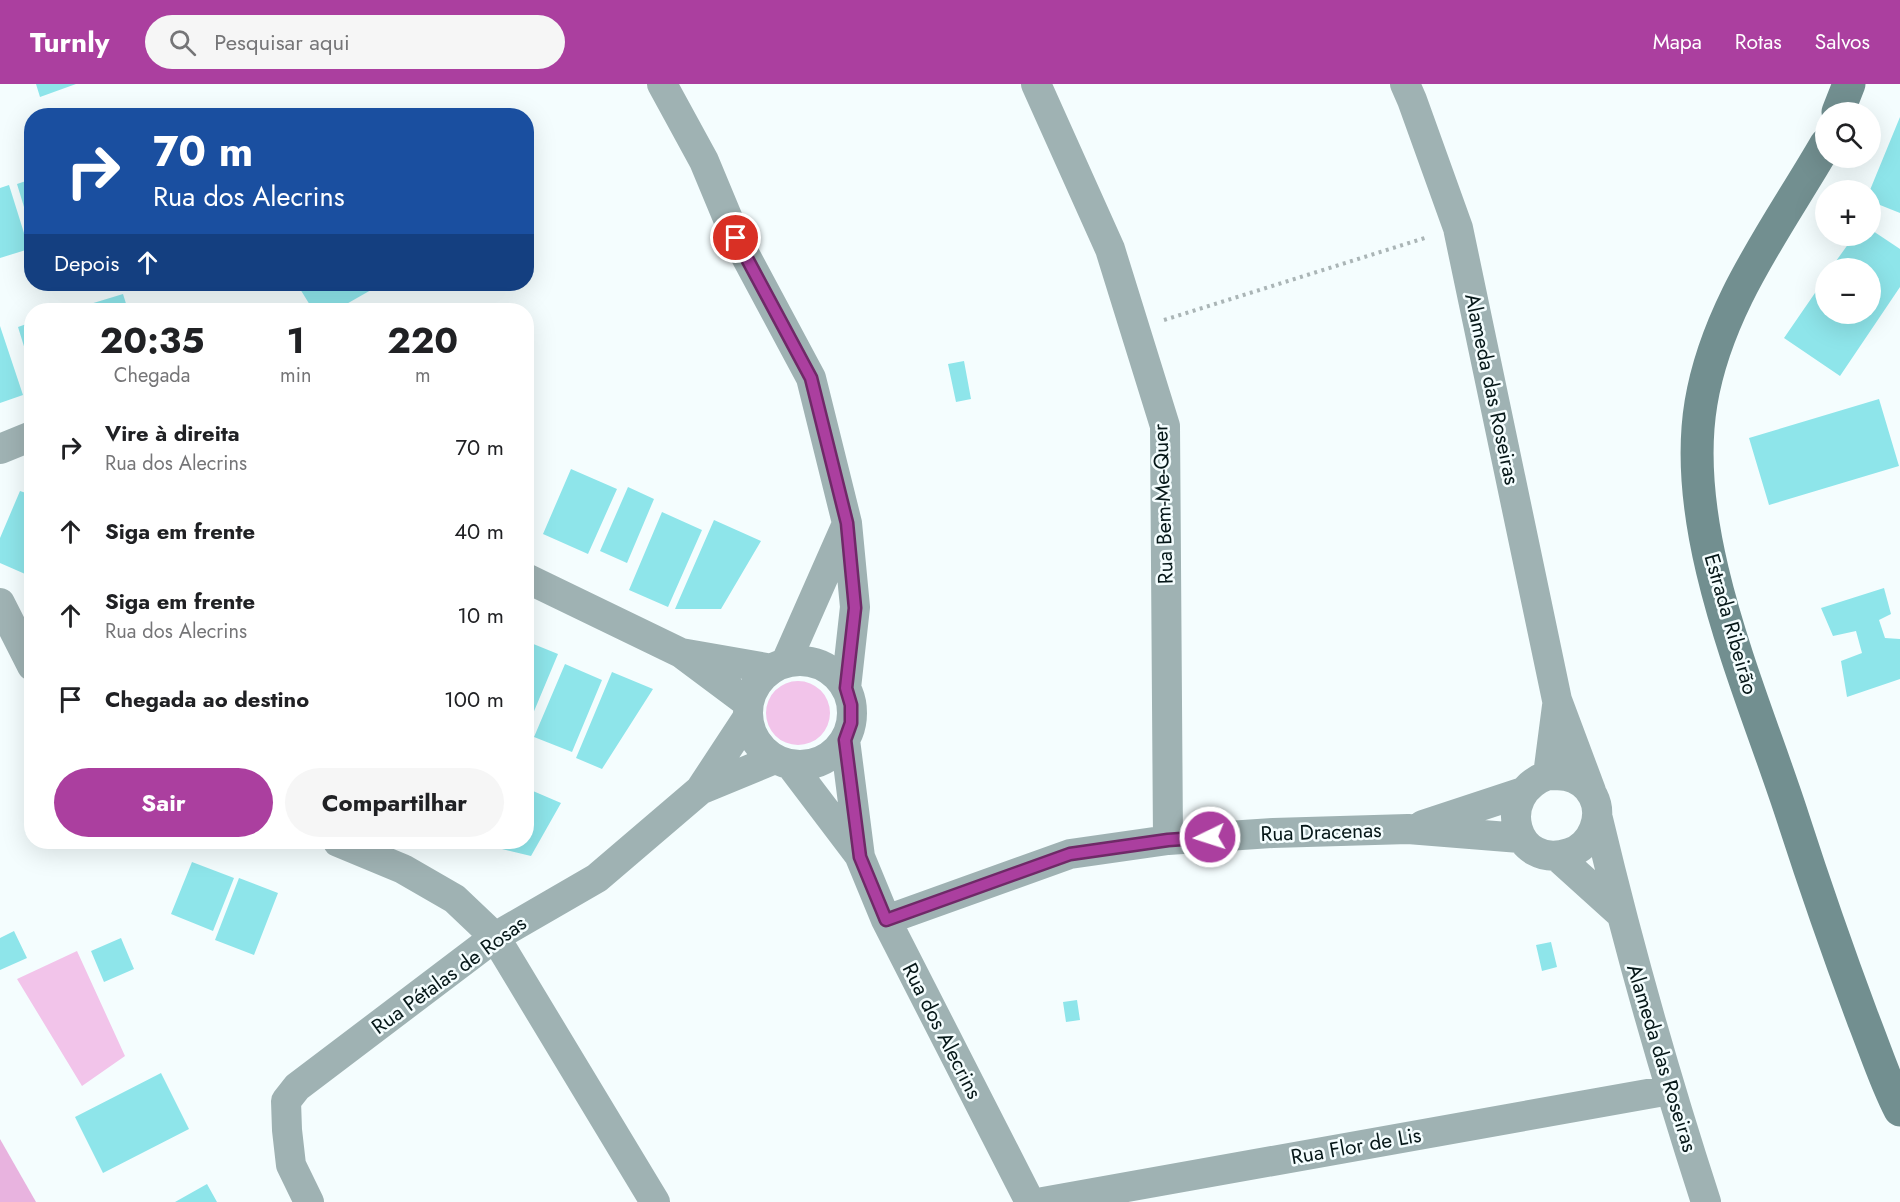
<!DOCTYPE html>
<html lang="pt">
<meta charset="utf-8">
<style>
body{margin:0;font-family:Jost,sans-serif;background:#f6f6f6;color:#202124;height:100vh;display:flex;flex-direction:column;font-size:22px;white-space:nowrap}
*{box-sizing:border-box;margin:0}
p{font-size:20px;color:#757577}
.icon{flex:none;width:33px;height:33px;fill:none;stroke:currentColor;stroke-width:2;stroke-linecap:round;stroke-linejoin:round}
.map{position:relative;flex:1;overflow:hidden}
.sheet{position:absolute;left:24px;top:219px;width:510px;height:546px;display:flex;flex-direction:column;background:#fff;border-radius:24px;box-shadow:0 6px 24px #0002}
.sheet>*{flex:none}
.banner{position:absolute;left:24px;top:24px;width:510px;height:183px;border-radius:24px;box-shadow:0 6px 24px #0002;background:#1a4fa0;color:#fff;overflow:hidden}
.tools{position:absolute;left:1815px;top:18px;display:grid;gap:12px}
.tools a{display:grid;place-items:center;width:66px;height:66px;border-radius:50%;background:#fff;box-shadow:0 6px 24px #0002;font-size:30px}
.pin{position:absolute;display:grid;place-items:center;width:51px;height:51px;color:#fff;margin:-26px;border:3px solid #fff;border-radius:50%;box-shadow:0 2px 6px #0007}
.me{position:absolute;width:66px;margin:-33px;rotate:266deg;stroke-linejoin:round;filter:drop-shadow(0 0 4px #0008)}
.turn{display:flex;align-items:center;gap:21px;height:126px;padding:0 30px;font-size:27px}
.turn .icon{width:78px;height:78px;stroke-width:2.5}
.turn b{display:block;font-size:42px;line-height:51px}
.then{display:flex;align-items:center;height:57px;padding:0 30px;background:#0003;gap:12px;font-size:22px}
.eta{display:flex;justify-content:space-evenly;align-items:center;height:102px;text-align:center}
.eta b{font-size:36px;font-weight:700;line-height:42px}
.button{display:flex;gap:12px;margin-top:auto;padding:12px 30px}
.button a{flex:1;height:69px;border-radius:36px;background:#ab3f9f;color:#fff;font-size:24px;font-weight:700;line-height:69px;text-align:center}
.button a+a{background:#f6f6f6;color:#202124}
ul{padding:0;list-style:none}
li{display:flex;align-items:center;gap:18px;height:84px;padding:0 30px}
li div{flex:1}
li b{display:block;font-size:22px}
li em{font-style:normal}
header{display:flex;align-items:center;gap:36px;box-sizing:border-box;height:84px;padding:0 30px;background:#ab3f9f;color:#fff}
header strong{font-size:28px}
nav{display:flex;gap:33px;margin-inline-start:auto;font-size:21px}
.search{width:420px;height:54px;background:#f6f6f6;display:flex;align-items:center;gap:15px;box-sizing:border-box;padding:0 21px;border-radius:33px;color:#757577;font-size:22px}
.map>svg:first-child{display:block}
</style>
<header>
<strong>Turnly</strong>
<div class="search"><svg class="icon" aria-label="search" viewBox="0 0 24 24"><circle cx="10" cy="10" r="6"/><path d="M15 15l6 6"/></svg>Pesquisar aqui</div>
<nav><a>Mapa</a><a>Rotas</a><a>Salvos</a></nav>
</header>
<div class="map">
<svg width="1900" height="1118" viewBox="0 0 1900 1118">
<rect width="100%" height="100%" fill="#f4fdfe"/>
<path fill="#f2c4ea" d="M766 629a32 32 0 1 1 64 0a32 32 0 1 1-64 0Z
M77,867L125,972L82,1002L17,895Z"/>
<path fill="#e8b3df" d="M0,1055L36,1118H0Z"/>
<path fill="#8ee5ea" d="M36,0H76L40,13Z
M251,26L255,32H228V31Z
M1900,33V129L1870,117V106Z
M32,95V145L31,146L17,100Z
M9,101L29,165L0,174V104Z
M1870,145L1900,165V203L1840,292L1784,254L1826,193V230H1870V184H1831L1854,152H1870Z
M297,200H367L371,206L336,226H313Z
M123,210L128,226H78L77,224Z
M32,238V284L31,285L18,243Z
M0,242L23,311L0,319Z
M964,277L971,315L956,318L948,280Z
M1879,315L1899,382L1769,421L1749,354Z
M571,385L617,405L588,470L543,450Z
M628,403L654,415L627,479L600,467Z
M20,407L32,411V493L0,479V454Z
M662,428L702,446L668,523L629,506Z
M714,436L761,457L721,525H675Z
M1884,504L1891,530L1879,536L1885,554L1900,555V595L1847,613L1841,577L1862,569L1856,547L1833,552L1821,524Z
M526,557L558,570L527,644H526Z
M565,580L602,596L572,668L534,653Z
M612,588L653,605L602,685L576,674Z
M526,704L561,719L531,772L490,762L492,758H526Z
M31,728H32V752L25,748Z
M192,778L234,794L213,847L171,830Z
M239,794L278,809L254,871L215,856Z
M14,847L27,874L0,886V854Z
M121,854L134,885L104,898L91,867Z
M1551,858L1557,883L1542,887L1536,861Z
M1077,916L1080,936L1066,938L1063,918Z
M161,989L189,1045L103,1089L75,1033Z
M207,1100L217,1118H175Z"/>
<g fill="none" stroke-linecap="round" stroke-linejoin="round">
<path stroke="#aab5b6" stroke-width="4" stroke-dasharray="3 4.5" stroke-linecap="butt" d="M1164,236L1428,153"/>
<path stroke="#9fb2b3" stroke-width="30" d="M662,0L704,77L736,154L811,294L847,439L855,523L846,604
M1036,0L1110,165L1165,342L1168,756
M1405,0L1412,16L1458,144L1557,616L1591,707
M0,365L32,352
M526,494L681,569
M0,519L32,582
M748 629a52 52 0 1 1 104 0a52 52 0 1 1-104 0Z
M786,578L846,442
M748,619L681,569L772,585
M845,656L860,773L886,836L1030,1118
M790,680L859,771
M1548,691C1554,691 1561,691 1566,692C1592,698 1603,722 1594,745C1590,756 1580,766 1569,769C1515,787 1493,711 1548,691Z
M1548,691L1557,622
M700,706L775,675
M1598,735C1629,865 1665,992 1706,1118
M1423,741L1523,708
M338,758L403,785L455,815L495,853L655,1118
M1558,773L1620,829
M886,836L1070,770L1168,756L1273,749L1408,745L1520,754
M309,1118L291,1081L287,1046L286,1017L297,1003L495,853L597,794L700,706L748,633
M1043,1118L1670,1006"/>
<path stroke="#728f90" stroke-width="33" d="M1838,28L1849,0
M1826,60C1778,143 1717,222 1701,319C1679,451 1753,610 1793,734C1815,802 1838,868 1863,935C1875,965 1885,997 1900,1026"/>
</g>
<g fill="none" stroke-linecap="round" stroke-linejoin="round">
<defs>
<path id="route" d="M736,154L811,294L847,439L855,524L846,604L851,621V639L845,656L860,773L886,836L1070,770L1168,756L1210,753"/>
</defs>
<use href="#route" stroke="#6f2967" stroke-width="15"/>
<use href="#route" stroke="#ab3f9f" stroke-width="10"/>
</g>
<g text-anchor="middle" dominant-baseline="central" stroke-width="5" stroke-linejoin="round" paint-order="stroke">
<g font-size="21" fill="#061718" stroke="#f4fdfe">
<text transform="translate(1492 305) rotate(78)">Alameda das Roseiras</text>
<text transform="translate(1163 420) rotate(-92)">Rua Bem-Me-Quer</text>
<text transform="translate(1731 540) rotate(74)">Estrada Ribeirão</text>
<text transform="translate(1321 748) rotate(-2)">Rua Dracenas</text>
<text transform="translate(449 891) rotate(-36)">Rua Pétalas de Rosas</text>
<text transform="translate(942 947) rotate(63)">Rua dos Alecrins</text>
<text transform="translate(1662 974) rotate(73)">Alameda das Roseiras</text>
<text transform="translate(1356 1062) rotate(-10)">Rua Flor de Lis</text>
</g>
</g>
</svg>
<div class="tools">
<a><svg class="icon" aria-label="search" viewBox="0 0 24 24"><circle cx="10" cy="10" r="6"/><path d="M15 15l6 6"/></svg></a>
<a>+</a>
<a>−</a>
</div>
<div class="pin" style="left:736px;top:154px;background:#d93025"><svg class="icon" aria-label="arrive" viewBox="0 0 24 24"><path d="M6 21V4h12l-3 4 3 4H6"/></svg></div>
<svg class="me" style="left:1210px;top:753px" viewBox="-20 -20 40 40"><circle r="17" fill="#ab3f9f" stroke="#fff" stroke-width="3"/><path d="M0-11L8 9 0 5-8 9z" fill="#fff"/></svg>
<div class="banner">
<div class="turn"><svg class="icon" aria-label="right" viewBox="0 0 24 24"><path d="M7 20v-9h11M14 6l5 5-5 5"/></svg><div><b>70 m</b>Rua dos Alecrins</div></div>
<div class="then">Depois<svg class="icon" aria-label="ahead" viewBox="0 0 24 24"><path d="M12 20V5M6 11l6-6 6 6"/></svg></div>
</div>
<section class="sheet">
<div class="eta">
<div><b>20:35</b><p>Chegada</p></div>
<div><b>1</b><p>min</p></div>
<div><b>220</b><p>m</p></div>
</div>
<ul>
<li><svg class="icon" aria-label="right" viewBox="0 0 24 24"><path d="M7 20v-9h11M14 6l5 5-5 5"/></svg><div><b>Vire à direita</b><p>Rua dos Alecrins</p></div><em>70 m</em></li>
<li><svg class="icon" aria-label="ahead" viewBox="0 0 24 24"><path d="M12 20V5M6 11l6-6 6 6"/></svg><div><b>Siga em frente</b></div><em>40 m</em></li>
<li><svg class="icon" aria-label="ahead" viewBox="0 0 24 24"><path d="M12 20V5M6 11l6-6 6 6"/></svg><div><b>Siga em frente</b><p>Rua dos Alecrins</p></div><em>10 m</em></li>
<li><svg class="icon" aria-label="arrive" viewBox="0 0 24 24"><path d="M6 21V4h12l-3 4 3 4H6"/></svg><div><b>Chegada ao destino</b></div><em>100 m</em></li>
</ul>
<div class="button"><a>Sair</a><a>Compartilhar</a></div>
</section>
</div>
